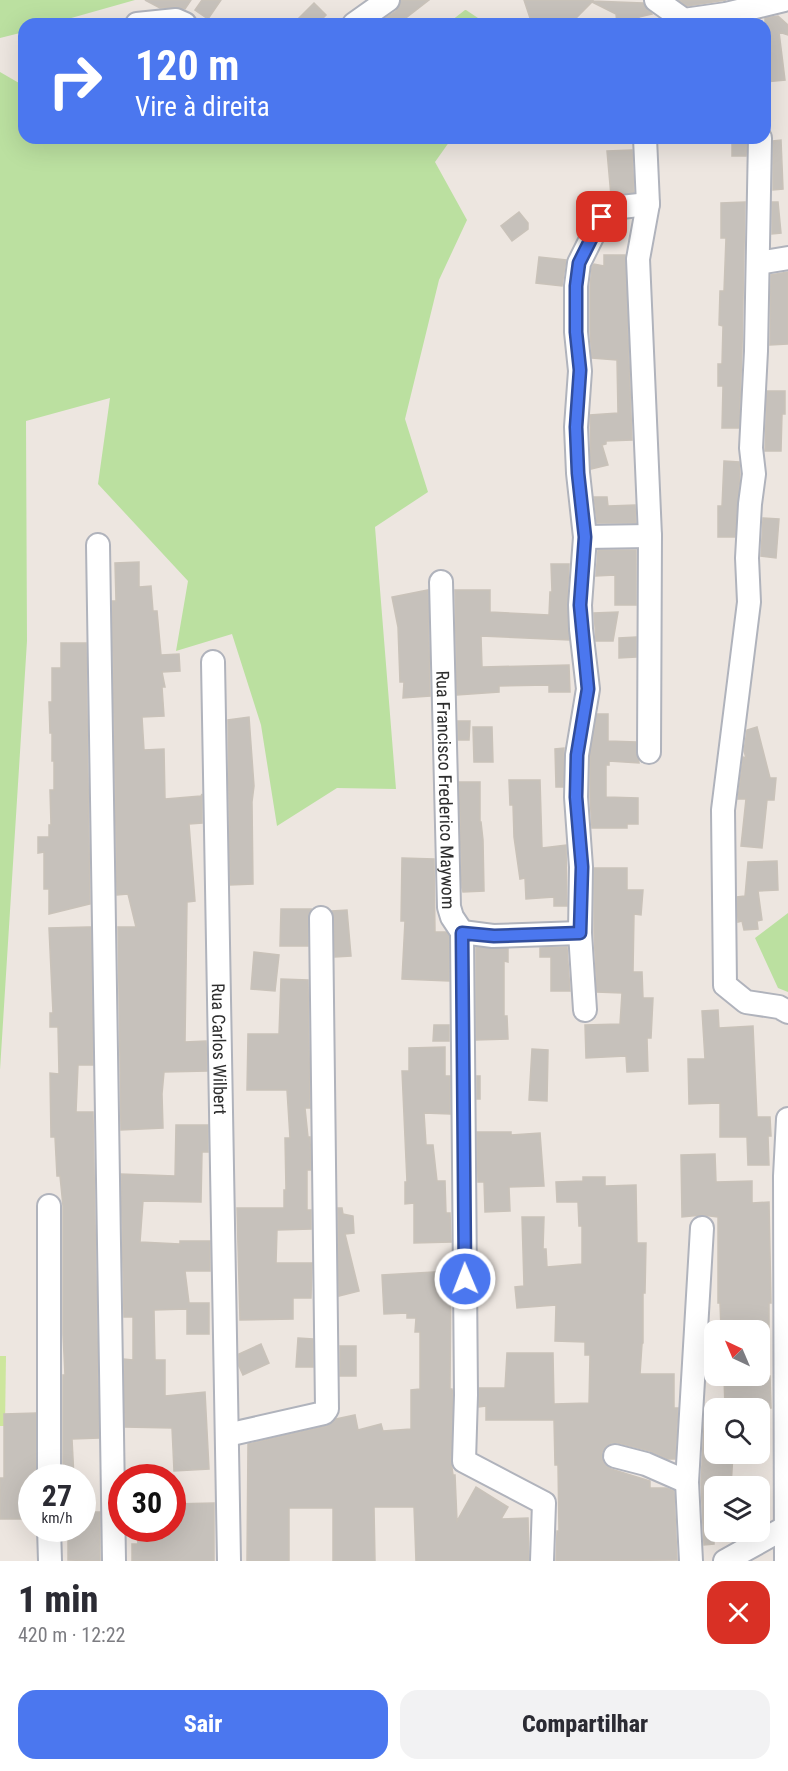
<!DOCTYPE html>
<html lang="pt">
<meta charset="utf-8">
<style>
body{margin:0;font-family:"Roboto Condensed",sans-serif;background:#f2f2f3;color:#2b2b33;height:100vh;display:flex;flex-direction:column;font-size:22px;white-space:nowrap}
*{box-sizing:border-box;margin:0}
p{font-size:20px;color:#7c7c81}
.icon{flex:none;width:33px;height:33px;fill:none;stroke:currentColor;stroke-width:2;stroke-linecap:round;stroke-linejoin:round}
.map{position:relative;height:1561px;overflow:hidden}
.panel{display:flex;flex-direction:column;background:#fff;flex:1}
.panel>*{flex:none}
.top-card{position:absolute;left:18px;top:18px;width:753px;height:126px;border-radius:18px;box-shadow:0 6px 24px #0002;background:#4b77ef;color:#fff;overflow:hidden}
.needle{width:39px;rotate:316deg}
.buttons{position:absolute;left:704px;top:1320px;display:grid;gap:12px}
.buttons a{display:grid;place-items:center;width:66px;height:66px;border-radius:12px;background:#fff;box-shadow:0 6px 24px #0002;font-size:30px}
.speed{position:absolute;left:18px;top:1464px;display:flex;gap:12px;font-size:30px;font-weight:700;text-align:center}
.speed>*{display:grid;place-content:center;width:78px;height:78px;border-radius:50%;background:#fff;box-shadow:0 6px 24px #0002;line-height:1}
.speed small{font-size:15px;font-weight:400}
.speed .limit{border:9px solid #d22;background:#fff;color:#111}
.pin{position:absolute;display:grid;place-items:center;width:51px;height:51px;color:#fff;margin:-26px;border-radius:12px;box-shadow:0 3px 9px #0006}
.me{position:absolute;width:66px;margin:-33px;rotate:359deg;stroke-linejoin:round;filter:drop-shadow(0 0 4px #0008)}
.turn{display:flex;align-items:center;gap:21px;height:126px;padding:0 18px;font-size:27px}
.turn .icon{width:78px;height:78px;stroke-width:2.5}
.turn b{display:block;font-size:42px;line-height:51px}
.round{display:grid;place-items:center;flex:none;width:63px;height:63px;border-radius:18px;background:#f2f2f3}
.head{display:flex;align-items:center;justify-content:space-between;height:102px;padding:0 18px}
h1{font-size:36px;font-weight:800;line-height:45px}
.cta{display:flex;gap:12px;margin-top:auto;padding:12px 18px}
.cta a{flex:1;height:69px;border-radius:18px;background:#4b77ef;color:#fff;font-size:24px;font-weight:800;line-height:69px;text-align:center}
.cta a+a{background:#f2f2f3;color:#2b2b33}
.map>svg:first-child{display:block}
</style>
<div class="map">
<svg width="788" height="1561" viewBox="0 0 788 1561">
<rect width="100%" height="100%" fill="#ede6e0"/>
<path fill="#bbe0a0" d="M0,0H135L50,24H24V32L0,38Z
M465,10H466L487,24H447Z
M0,72L19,83L24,82V138H452L435,162L467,220L439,280L405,419L428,492L375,527L396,789L337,788L277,826L261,725L232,634L176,651L188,581L98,484L110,398L26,421L27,641L0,1070Z
M788,913V992L778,988L755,938Z"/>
<path fill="#cde69d" d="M0,1356H6L5,1426H0Z"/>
<path fill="#c6c1bb" stroke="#c9c2b9" stroke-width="1.5" d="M145,0H191L185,9L175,7L160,8Z
M202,0H221L208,19L195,10Z
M401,0H429L398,24H380V22L396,11Z
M524,0H593L592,1L643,3L652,14L639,17L640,24H617L616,14L592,2L574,20L564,24H532Z
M679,0H726L687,6Z
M314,3L326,15L317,24H293Z
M778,16L788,25V35L779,32L785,80L765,82V18Z
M732,138H747L746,156H732Z
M781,140L783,189L773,190V141Z
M632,150L634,192L611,196L607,151Z
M745,202L742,351L739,428H722L723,386H718V364H722L723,326L719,325L720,291H724L726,238H721V203Z
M772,202H778L781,233L772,234Z
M519,212L528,223V229L512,241L501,226Z
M604,255H625L632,440L606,441V444L602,445L608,465L591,469L590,415L618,413L617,360L592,358L590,331V287L592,267L594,264L604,266Z
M539,257L566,260L562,286L536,283Z
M788,272V344L770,345L771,275Z
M767,391H785V414H782L781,451H765Z
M724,461L739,462L740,474L735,537H718V506H722Z
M594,497H607L608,506L635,505L636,523H597Z
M763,518L779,519L776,558L761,556Z
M598,550H636V605H615V575L596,576Z
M139,562V587L151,586L153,611H157L161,655L179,654L180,671L162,672L165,687H162L164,716L142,717L144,750L164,749L165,799L201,796L202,794V823L189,824L195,901L187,902L185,1042L206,1041L207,1071L164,1072L162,1094L163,1128L121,1130L118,927H136L128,894L117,895L112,601H116L115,563Z
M551,564H569L567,605L569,640L481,636L482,667L569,665L570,692H549V685L499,686V692L457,695L455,590H490V612L549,615L550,592H552Z
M428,590L430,696L403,698L404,682H400L398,627L392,597Z
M618,612L613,641H596L594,613Z
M636,637V657L619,658V638Z
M61,643H86L90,904L49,914V889H44V852L38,853V837H49V825H51L50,790H54V761H52V733H50L49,702H52V668H61Z
M597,714H608V741L636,742L639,763L609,761V765H606V797L638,798V824H627V828H592L590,797V756Z
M249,717L254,786L252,802L253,884L230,885L228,720Z
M458,721H470L469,740H458Z
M473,727H492L493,762H474Z
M757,727L770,778H776L774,800H767L762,848L741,846L746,799H738L743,757L746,758L744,751L747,730Z
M564,748L563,787H556L555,749Z
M509,780H540L542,848L566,845L567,906H554V897L526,899L525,878L520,879L514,837L513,805H510Z
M459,782H480V822H481L483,840L484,891L463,892L462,888Z
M402,858L434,859L435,932H446L449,936V981L402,979L405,921H401Z
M777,861L778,890L758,891L762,920L757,921L758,929L744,930L742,921L738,922L737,897L745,896L748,862Z
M594,868H627V890H643L641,915L634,914L633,972H642L643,998H653L651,1038H647L648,1071L627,1072L626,1056L586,1058L585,1025L620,1024L622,993L597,992L594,933Z
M281,909H311L308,918V946H280Z
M347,910L351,956L335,957L334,918L332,911Z
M88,927H91L93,1065H78L76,1112H93L99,1438L72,1439L74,1478H63V1375H65L63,1334V1206L60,1176H57L55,1137H51L50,1073L59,1074L58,1027H50V1013H53L49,928Z
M476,947L508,949V962L504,961V1016H507L508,1039L476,1040Z
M567,947L570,991H551V957H540V948Z
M254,952L279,955L275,991L251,989Z
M281,979L308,980L310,1108H305L308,1137H310L311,1170H307V1210H311V1229L277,1230L276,1263H312L311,1298H293V1319L240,1320L237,1208H284V1190H286L285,1138H290L287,1090H247L248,1034H279Z
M718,1010L719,1028L753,1026L757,1117H770L771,1136H768L769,1165H748L747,1137H720V1103L689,1104L688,1059H705L702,1011Z
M434,1025H449V1041H433Z
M445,1047V1076H450V1114L424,1113L426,1145H433L437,1181H445L446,1213H450L451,1242L414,1243V1203L405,1204V1182H407L402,1071H409V1048Z
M532,1049L548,1050L547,1101L529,1100Z
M477,1076H480V1099H477Z
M176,1125H208V1152H202L201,1202L143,1201L140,1242L180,1244V1241H210V1271H185L189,1303H209V1334H187V1309L154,1310L155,1360H165V1396L205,1392L209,1469L174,1471L172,1428L125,1427L124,1359L133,1360V1317H124L121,1174L175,1176Z
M477,1132H511V1135L540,1133L544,1186L509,1187L510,1211L485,1212L484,1182H478Z
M715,1154L716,1182L752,1181V1203L769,1202L771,1303H769V1327H767L721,1329L720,1303H718V1217L702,1215L682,1217L681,1155Z
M583,1177H605V1186L636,1185L637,1243H646L645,1293H643V1343L642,1344L640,1374H674V1408H678L675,1459H668L650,1451L618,1443H611L605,1447L602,1452V1459L605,1465L611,1469L650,1481V1488H666L674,1491L677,1560L556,1561L557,1531H559L558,1465H555L554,1420H486V1406L479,1407V1388H505L507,1353H553L554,1404L589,1403L590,1355H585V1342L555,1341L556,1305L517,1308L515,1287L524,1286L522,1217H544L543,1249H546L547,1267L582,1264V1226H579L578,1202H557L556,1182L583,1181Z
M338,1208H342L343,1214L353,1216L354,1233L345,1234L359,1291L339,1296Z
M451,1271L450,1389H452L453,1395L451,1461L453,1475H455L457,1521L476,1487L508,1507L501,1519L528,1518L529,1561H416L414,1507H374L375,1561H333V1508H289V1561H247L248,1444L327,1426L336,1419L355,1415L358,1430L381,1424L383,1431L411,1429V1390L420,1389V1332H415L416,1318H407V1313L384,1314L382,1275Z
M298,1338L313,1339V1367H296Z
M261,1344L269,1363L243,1375L239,1366V1354Z
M340,1346H356V1376H340Z
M724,1376H770L771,1408H725Z
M705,1409H714V1454H733L731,1486H714V1544L704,1545L701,1482Z
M36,1413V1478H32V1519H0V1478H4V1414Z
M214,1503V1561H132V1544H138L137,1532L169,1531V1528H172V1504Z
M82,1512H100V1561L68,1560V1528H82Z"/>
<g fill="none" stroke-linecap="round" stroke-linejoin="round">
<defs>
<g id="minor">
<path d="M656,0L684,20L726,14L784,0"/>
<path d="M137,24L176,20L185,24"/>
<path d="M354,24L388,0"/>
<path d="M645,138L648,204L638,259L650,536L649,752"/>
<path d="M760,138L756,351L751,448L754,474L750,504L747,558L749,602L723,810L725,985L746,1002L779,1007L788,1012"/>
<path d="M758,263L788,258"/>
<path d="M585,537L650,536"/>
<path d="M98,545L114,1561"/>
<path id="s1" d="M441,582L449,907L452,917L462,932L466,1395L464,1461L544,1503L542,1561"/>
<path id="s2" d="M213,662L229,1561"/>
<path d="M462,932L493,936L580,933"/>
<path d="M585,1010L580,933L581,867L576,797L577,755L588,689L581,629L580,605L585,537L578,473L576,427L580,371L576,332V286L579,263L602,217L609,211L621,207L648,204"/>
<path d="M49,1206V1478"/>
<path d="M227,1435L324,1413L327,1409L321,918"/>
<path d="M615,1456L646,1464L687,1482"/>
<path d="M49,1528L50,1561"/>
<path d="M691,1561L687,1482L702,1228"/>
<path d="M725,1561L788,1526"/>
<path d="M786,1561L785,1176L788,1119"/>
</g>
</defs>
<use href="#minor" stroke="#b0b3bc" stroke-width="26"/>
<use href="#minor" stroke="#fff" stroke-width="22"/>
</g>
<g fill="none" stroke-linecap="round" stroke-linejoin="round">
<defs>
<path id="route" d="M465,1279L462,933L494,936L580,933L582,867L576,797L577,755L588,689L580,605L585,537L578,473L576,427L580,370L576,332V286L579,263L602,217"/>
</defs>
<use href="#route" stroke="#314d9b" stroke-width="15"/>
<use href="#route" stroke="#4b77ef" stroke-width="10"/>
</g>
<g text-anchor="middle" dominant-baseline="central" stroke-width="4.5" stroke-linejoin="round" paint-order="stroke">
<g font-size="18" fill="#2d2d2d" stroke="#fff">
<text stroke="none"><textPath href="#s1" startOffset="208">Rua Francisco Frederico Maywom</textPath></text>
<text stroke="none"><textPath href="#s2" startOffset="387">Rua Carlos Wilbert</textPath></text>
</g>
</g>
</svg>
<div class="buttons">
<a><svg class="needle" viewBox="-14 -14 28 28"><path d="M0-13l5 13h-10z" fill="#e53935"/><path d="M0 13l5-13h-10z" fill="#7c7c81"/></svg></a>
<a><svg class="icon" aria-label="search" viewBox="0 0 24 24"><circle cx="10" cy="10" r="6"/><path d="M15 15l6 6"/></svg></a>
<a><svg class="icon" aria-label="layers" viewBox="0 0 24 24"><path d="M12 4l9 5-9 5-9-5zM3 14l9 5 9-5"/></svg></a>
</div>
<div class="speed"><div>27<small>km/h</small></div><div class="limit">30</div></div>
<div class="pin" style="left:602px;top:217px;background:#d93025"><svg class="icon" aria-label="arrive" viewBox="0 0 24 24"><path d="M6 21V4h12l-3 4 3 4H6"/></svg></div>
<svg class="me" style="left:465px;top:1279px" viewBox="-20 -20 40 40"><circle r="17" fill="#4b77ef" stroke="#fff" stroke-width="3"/><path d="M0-11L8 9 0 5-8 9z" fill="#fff"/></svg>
<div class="top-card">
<div class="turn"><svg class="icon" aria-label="right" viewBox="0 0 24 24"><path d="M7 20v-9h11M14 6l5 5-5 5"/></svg><div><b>120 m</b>Vire à direita</div></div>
</div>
</div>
<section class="panel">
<div class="head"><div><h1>1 min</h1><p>420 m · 12:22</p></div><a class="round" style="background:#d93025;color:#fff"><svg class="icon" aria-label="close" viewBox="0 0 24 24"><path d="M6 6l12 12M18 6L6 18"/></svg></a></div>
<div class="cta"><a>Sair</a><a>Compartilhar</a></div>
</section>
